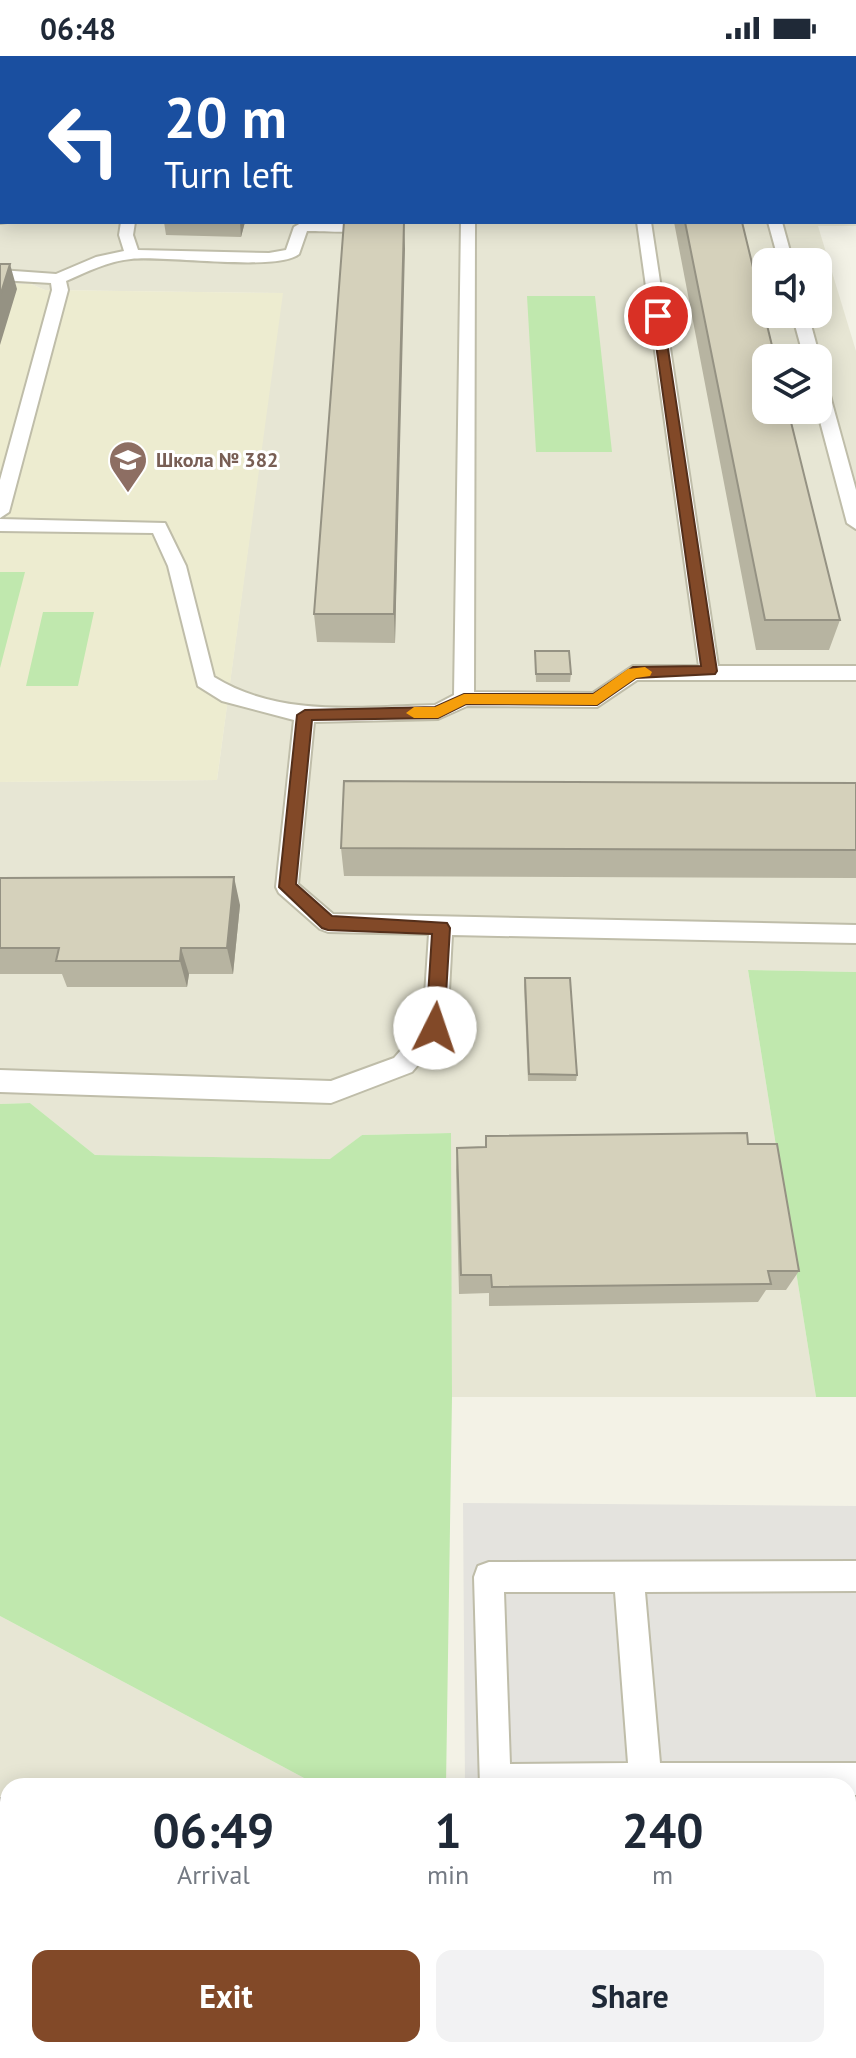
<!DOCTYPE html>
<meta charset="utf-8">
<style>
body{margin:0;font-family:"PT Sans",sans-serif;background:#f2f2f3;color:#1f2937;height:100vh;display:flex;flex-direction:column;font-size:30px;white-space:nowrap}
*{box-sizing:border-box;margin:0}
p{font-size:26px;color:#747a83}
.icon{flex:none;width:44px;height:44px;fill:none;stroke:currentColor;stroke-width:2;stroke-linecap:round;stroke-linejoin:round}
.map{position:relative;flex:1;overflow:hidden}
.drawer{position:absolute;left:0px;top:1722px;width:856px;height:280px;display:flex;flex-direction:column;background:#fff;border-radius:24px 24px 0 0;box-shadow:0 4px 20px #0003}
.drawer>*{flex:none}
.top-card{position:absolute;left:0px;top:0px;width:856px;height:168px;box-shadow:0 4px 20px #0003;background:#1a4fa0;color:#fff;overflow:hidden}
.tools{position:absolute;left:752px;top:192px;display:grid;gap:16px}
.tools a{display:grid;place-items:center;width:80px;height:80px;border-radius:16px;background:#fff;box-shadow:0 4px 20px #0003;font-size:40px}
.pin{position:absolute;display:grid;place-items:center;width:68px;height:68px;color:#fff;margin:-34px;border:4px solid #fff;border-radius:50%;box-shadow:0 2px 8px #0007}
.me{position:absolute;width:88px;margin:-44px;rotate:4deg;stroke-linejoin:round;filter:drop-shadow(0 0 6px #0008)}
.turn{display:flex;align-items:center;gap:28px;height:168px;padding:0 32px;font-size:36px}
.turn .icon{width:104px;height:104px;stroke-width:2.5}
.turn b{display:block;font-size:56px;line-height:68px}
.eta{display:flex;justify-content:space-evenly;align-items:center;height:136px;text-align:center}
.eta b{font-size:48px;font-weight:800;line-height:56px}
.button{display:flex;gap:16px;margin-top:auto;padding:16px 32px}
.button a{flex:1;height:92px;border-radius:16px;background:#824928;color:#fff;font-size:32px;font-weight:800;line-height:92px;text-align:center}
.button a+a{background:#f2f2f3;color:#1f2937}
.status{display:flex;justify-content:space-between;align-items:center;height:56px;padding:0 40px;background:#fff;direction:ltr}
.status svg{height:22px;fill:currentColor}
.map>svg:first-child{display:block}
</style>
<div class="status"><b>06:48</b><svg viewBox="0 0 49 12"><path d="M0 12V9h3v3zM5 12V6h3v6zM10 12V3h3v9zM15 12V0h3v12zM26 1h20v11H26zM47 4h2v5h-2z"/></svg></div>
<div class="map">
<svg width="856" height="2002" viewBox="0 0 856 2002">
<rect width="100%" height="100%" fill="#f3f2e6"/>
<path fill="#e7e6d4" fill-rule="evenodd" d="M0,0H293L2,2V166H854V115L856,170H818L856,295V916L748,914L816,1341H452L450,1077L362,1079L331,1103L95,1099L30,1047L0,1048V726L217,724L282,237L45,234L31,228H0ZM766,206H818V258H766ZM766,302H818V354H766Z
M0,1560L319,1730H8V1994H245L242,2002H0Z"/>
<path fill="#edecd0" d="M0,228H31L45,234L283,237L217,724L0,726Z"/>
<path fill="#c0e8ae" d="M527,240H595L612,396H536Z
M0,516H25L0,612Z
M43,556H94L78,630H26Z
M748,914L856,916V1341H816Z
M30,1047L95,1099L330,1103L362,1079L451,1077L452,1341L446,1730H319L0,1560V1048Z
M245,1994H456V2002H242Z"/>
<path fill="#e4e3de" d="M463,1447L856,1450V1772H848V1730H465Z"/>
<g fill="none" stroke-linecap="round" stroke-linejoin="round">
<defs>
<path id="service" d="M162,0H174V2H162Z
M398,0H410V2H398Z
M574,0H586V2H574Z
M668,0H680V2H668Z
M793,0H805L806,2H794Z
M0,159L2,166H7L0,167Z
M121,166H135L133,179L138,194L269,197L286,194L294,171L301,167L397,166C379,180 330,175 307,175L299,198C278,216 165,199 131,203C108,205 87,216 66,225L68,234L9,456L0,462V424L52,234L51,227L0,224V214L56,218L96,201L124,195L119,179Z
M461,166H475L474,636L593,637L633,610H699L637,166H651L718,610H856V624H637L597,651L467,650L438,663L314,666L298,828L333,858L856,869V887L452,879L447,972L443,979L412,1016L331,1047L0,1036V1014L331,1025L394,1002L423,969L429,878L328,876L320,873L279,837L276,831L294,664L222,645L198,630L168,510L153,477L0,475V463L165,467L186,510L214,621C280,662 361,651 435,649L454,639Z
M768,166H782L793,206H779Z
M792,258H808L820,302L818,305V302H804Z
M818,320L826,325L856,434V473L847,467L817,354Z
M856,1505V1535L645,1536L660,1707H856V1739H848V1730H480L474,1521L478,1510L489,1506ZM504,1536H615L628,1707L510,1708Z
M203,1994H239L235,2002H199Z
M646,1994H682L683,2002H647Z"/>
</defs>
<use href="#service" stroke="#bfbda9" stroke-width="4"/>
<use href="#service" fill="#fff" fill-rule="evenodd"/>
</g>
<path fill="#b7b4a1" d="M695,0H764L763,2H696Z
M164,166H245L241,181L166,179Z
M404,166L395,587L317,586L314,558Z
M674,166H742L840,564L829,594H756Z
M535,595L571,618L570,626H536Z
M856,727V822L344,820L341,792Z
M0,822L240,849L233,918H189L187,931H67L62,918H0Z
M525,922L577,1019L576,1025H528L524,929Z
M486,1080L748,1088L799,1215L786,1234H766L758,1246L489,1250V1237L459,1238L456,1114L457,1092L485,1091Z
M848,1851H856V2002H788L787,1994H848Z"/>
<path fill="#959283" d="M115,0H127V2H114Z
M240,166H245L241,181Z
M404,166L405,193L395,587L394,558Z
M10,208L17,233L0,289V240Z
M234,821L240,849L233,918L227,892Z
M181,892L189,918L187,931L180,905Z
M0,1741L8,1742V1748L0,1743Z
M152,1994H160L156,2002H148Z"/>
<path fill="#d5d1bb" stroke="#959283" stroke-width="2" d="M61,0H115L114,2H60Z
M487,0H512V2H487Z
M344,166H404L394,558H314Z
M685,166H742L775,302H766V354H788L840,564H765Z
M0,208H10L0,240Z
M535,595H569L571,618H536Z
M344,725L856,727V794L341,792Z
M234,821L227,892H181L180,905H56L59,892H0V822Z
M525,922H570L577,1019L529,1018Z
M747,1077L748,1088H777L799,1215H768L771,1228L492,1231L491,1219H461L457,1092L486,1091V1080Z
M0,1743L8,1748V1994H152L148,2002H0Z
M848,1853H856V2002H796V1994H848Z"/>
<path fill="#824928" stroke="#542f1a" stroke-width="2" d="M658,256L663,260L717,615L715,618L636,622L597,649L466,648L438,662L312,664L296,828L332,860L447,867L450,872L444,972L435,980L426,972L432,878L328,874L322,872L279,831L297,659L305,654L435,651L464,638H593L633,611L701,610L652,260Z"/>
<path fill="#f59e0b" d="M645,611L652,616L650,620L636,622L597,649L466,648L438,662H414L406,657L414,651H435L464,638H593L628,613Z"/>
<defs>
<symbol id="school-pin" viewBox="-11 -11 22 30"><path d="M0 17L-7.5 6A9.5 9.5 0 1 1 7.5 6Z" fill="#8d6e63" stroke="#fff"/><path d="M0-5L7-2L0 1L-7-2ZM-4 1L0 2.5L4 1V4Q0 6-4 4Z" fill="#fff"/></symbol>
</defs>
<g fill-rule="evenodd">
<use href="#school-pin" x="106" y="382" width="44" height="60"/>
</g>
<g text-anchor="middle" dominant-baseline="central" stroke-width="6" stroke-linejoin="round" paint-order="stroke">
<g font-size="20" font-weight="bold" fill="#785e54" stroke="#fff" text-anchor="start">
<text x="156" y="404">Школа № 382</text>
</g>
</g>
</svg>
<div class="tools">
<a><svg class="icon" aria-label="sound" viewBox="0 0 24 24"><path d="M4 9h4l5-4v14l-5-4H4zM17 9q2 3 0 6"/></svg></a>
<a><svg class="icon" aria-label="layers" viewBox="0 0 24 24"><path d="M12 4l9 5-9 5-9-5zM3 14l9 5 9-5"/></svg></a>
</div>
<div class="pin" style="left:658px;top:260px;background:#d93025"><svg class="icon" aria-label="arrive" viewBox="0 0 24 24"><path d="M6 21V4h12l-3 4 3 4H6"/></svg></div>
<svg class="me" style="left:435px;top:972px" viewBox="-20 -20 40 40"><circle r="19" fill="#fff"/><path d="M0-13L10 11 0 6-10 11z" fill="#824928"/></svg>
<div class="top-card">
<div class="turn"><svg class="icon" aria-label="left" viewBox="0 0 24 24"><path d="M17 20v-9H6M10 6l-5 5 5 5"/></svg><div><b>20 m</b>Turn left</div></div>
</div>
<section class="drawer">
<div class="eta">
<div><b>06:49</b><p>Arrival</p></div>
<div><b>1</b><p>min</p></div>
<div><b>240</b><p>m</p></div>
</div>
<div class="button"><a>Exit</a><a>Share</a></div>
</section>
</div>
